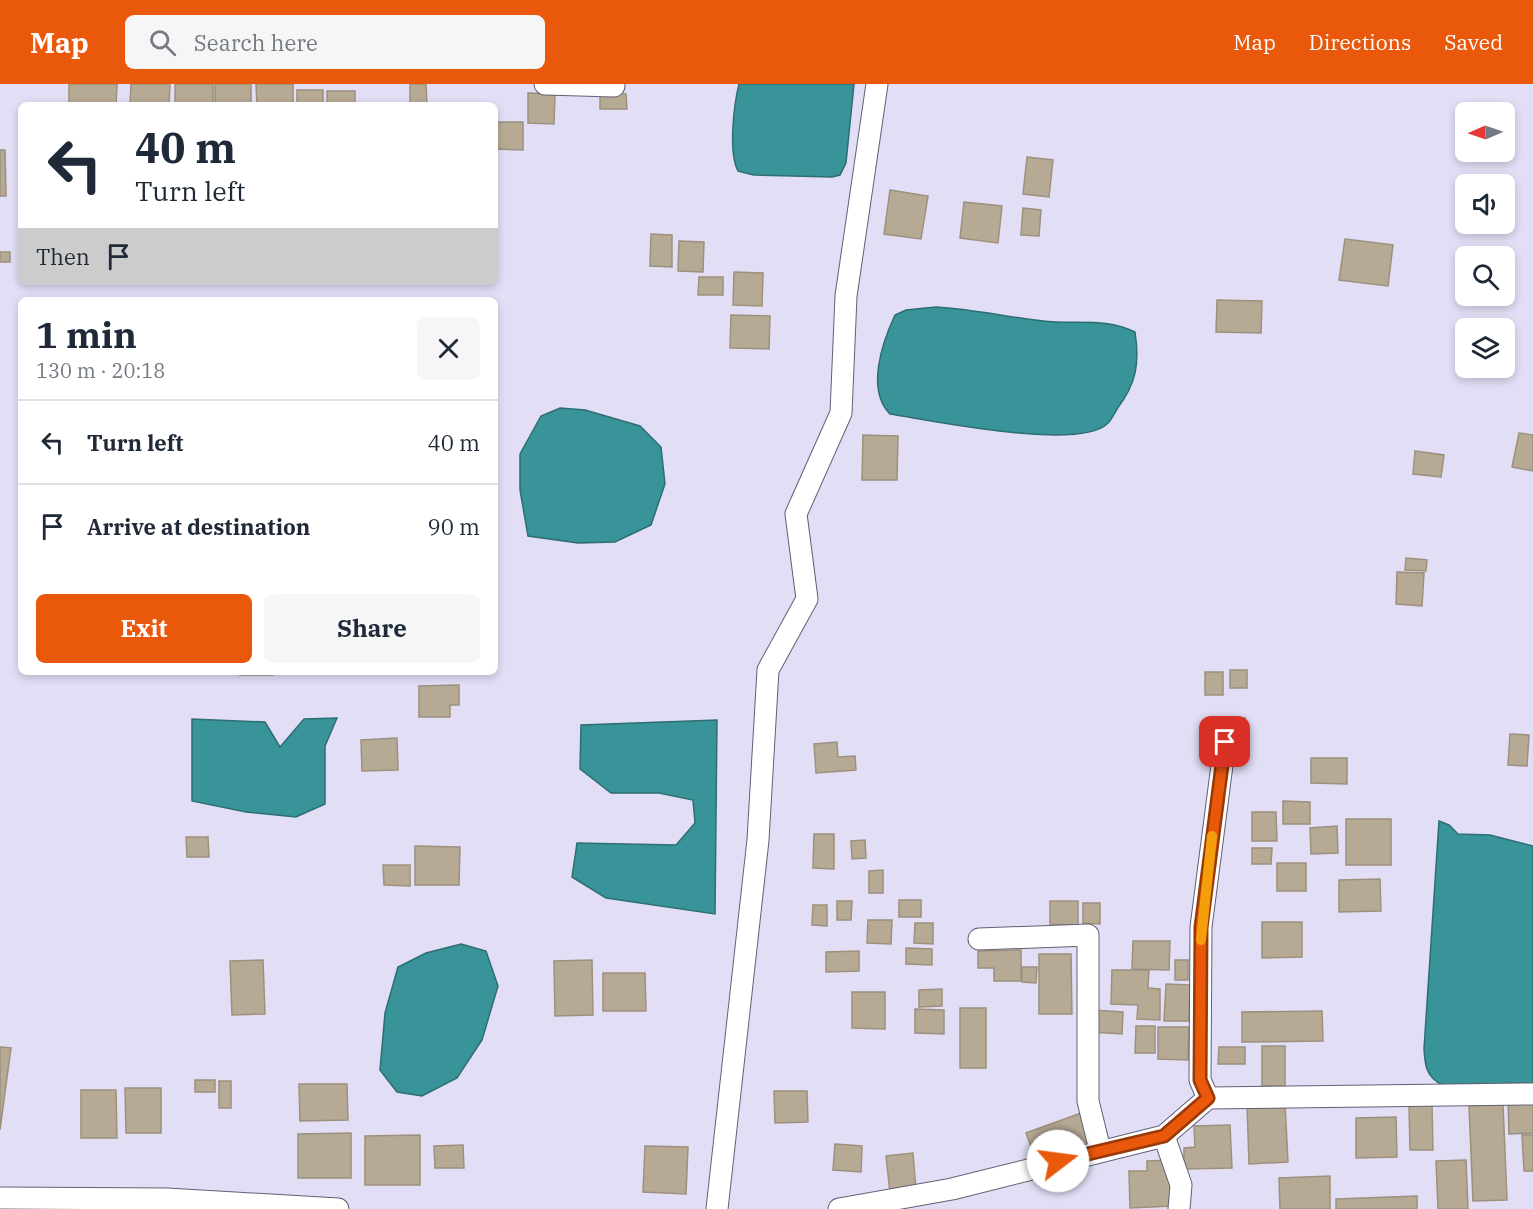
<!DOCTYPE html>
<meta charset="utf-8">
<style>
body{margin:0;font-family:"IBM Plex Serif",serif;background:#f6f6f7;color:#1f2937;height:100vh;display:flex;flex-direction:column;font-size:22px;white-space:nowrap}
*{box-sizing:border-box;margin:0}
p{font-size:20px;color:#747a83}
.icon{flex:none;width:33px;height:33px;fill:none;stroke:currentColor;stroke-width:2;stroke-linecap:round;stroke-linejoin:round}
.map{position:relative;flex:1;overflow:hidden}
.side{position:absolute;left:18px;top:213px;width:480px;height:378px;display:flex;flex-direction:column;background:#fff;border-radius:9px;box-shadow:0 3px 9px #0003}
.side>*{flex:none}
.guide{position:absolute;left:18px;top:18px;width:480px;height:183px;border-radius:9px;box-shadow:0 3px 9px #0003;background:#fff;color:#1f2937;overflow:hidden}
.needle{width:39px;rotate:268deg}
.buttons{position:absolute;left:1455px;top:18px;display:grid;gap:12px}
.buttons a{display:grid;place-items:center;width:60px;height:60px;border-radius:9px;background:#fff;box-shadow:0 3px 9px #0003;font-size:30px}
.pin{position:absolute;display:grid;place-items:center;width:51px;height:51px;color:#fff;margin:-26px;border-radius:12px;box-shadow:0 3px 9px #0006}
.me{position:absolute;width:66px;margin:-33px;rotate:75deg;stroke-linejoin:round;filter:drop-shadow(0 0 4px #0008)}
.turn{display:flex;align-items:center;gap:21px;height:126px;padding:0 18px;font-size:27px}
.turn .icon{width:78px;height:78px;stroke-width:2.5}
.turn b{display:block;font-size:42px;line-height:51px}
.then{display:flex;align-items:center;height:57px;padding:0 18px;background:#0003;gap:12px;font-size:22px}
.round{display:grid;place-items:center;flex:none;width:63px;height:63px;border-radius:9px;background:#f6f6f7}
.headline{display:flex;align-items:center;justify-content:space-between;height:102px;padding:0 18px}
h1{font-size:36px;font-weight:700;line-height:45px}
.primary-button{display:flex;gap:12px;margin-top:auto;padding:12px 18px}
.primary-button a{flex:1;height:69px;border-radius:9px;background:#ea580c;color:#fff;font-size:24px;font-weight:700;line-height:69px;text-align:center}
.primary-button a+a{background:#f6f6f7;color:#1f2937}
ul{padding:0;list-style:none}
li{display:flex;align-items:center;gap:18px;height:84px;padding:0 18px;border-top:2px solid #e0e1e3}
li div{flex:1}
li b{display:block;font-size:22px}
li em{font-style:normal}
header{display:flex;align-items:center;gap:36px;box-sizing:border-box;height:84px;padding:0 30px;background:#ea580c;color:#fff}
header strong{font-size:28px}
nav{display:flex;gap:33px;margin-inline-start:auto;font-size:21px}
.search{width:420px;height:54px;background:#f6f6f7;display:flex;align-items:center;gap:15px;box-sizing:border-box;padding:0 21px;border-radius:9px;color:#747a83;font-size:22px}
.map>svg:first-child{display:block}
</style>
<header>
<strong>Map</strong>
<div class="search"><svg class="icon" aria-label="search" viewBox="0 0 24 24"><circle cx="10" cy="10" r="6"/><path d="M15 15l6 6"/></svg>Search here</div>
<nav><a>Map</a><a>Directions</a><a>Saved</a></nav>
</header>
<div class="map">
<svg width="1533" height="1125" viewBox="0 0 1533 1125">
<rect width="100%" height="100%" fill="#e2def6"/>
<path fill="#389498" stroke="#2e6e73" stroke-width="1.5" d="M739,0H854L846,79L840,91L832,93L754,91L738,87C728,69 734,20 739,0Z
M936,223C973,225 1007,233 1043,237C1074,241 1106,233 1135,248C1140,280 1136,300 1117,325C1114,330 1111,337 1107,340C1078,367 930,336 890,330C866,306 882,259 895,231L906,226Z
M560,324L585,326L640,342L661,363L665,400L651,441L615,458L578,459L528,452L520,406V370L541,332Z
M337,634L325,662V720L296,733L246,728L192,717V635L265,638L280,663L304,635Z
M717,636L715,830L606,814L572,793L577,759L676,761L695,739L693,716L659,709H611L580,685L581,641Z
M1439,737L1449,741L1458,750L1490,751L1533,762V999L1442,1001C1426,992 1425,982 1424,965Z
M461,860L486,867L498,902L482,956L457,994L422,1012L397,1008L380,986L385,929L398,883L426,869Z"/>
<path fill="#b7aa95" stroke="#9d907c" stroke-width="1.5" d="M69,0H117L116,21L69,20Z
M131,0H170L169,21H130Z
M175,0H213V21H175Z
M215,0H251V21H215Z
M256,0H293V21H257Z
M410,0H426L427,21H410Z
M297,6H323V21H297Z
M327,7H355V21H327Z
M528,9L555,10L554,40L528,39Z
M600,9L626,10L627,25H600Z
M495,38H523V66L495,65Z
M0,66H5L6,112H0Z
M1027,73L1053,76L1049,113L1023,110Z
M890,106L928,112L921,155L884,150Z
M964,118L1002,122L998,159L960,154Z
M1023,124L1041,126L1039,152L1021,151Z
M651,150L672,151V183L650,182Z
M1345,155L1393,161L1388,202L1339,196Z
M679,157L704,158L703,188L678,187Z
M0,168H10V178H0Z
M734,188L763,189L762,222L733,221Z
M699,193H723V211H698Z
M1217,216L1262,217L1261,249L1216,248Z
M731,231L770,232L769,265L730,264Z
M1519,349L1533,351V387L1512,383Z
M863,351L898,352L897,396H862Z
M1415,367L1444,371L1441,393L1413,390Z
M1406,474L1427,476L1426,487L1405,486Z
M1397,488L1424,489L1422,522L1396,520Z
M1230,586H1247V604H1230Z
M240,588H273V591H240Z
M1205,588H1223V611H1205Z
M459,601V621H450V633H419V602Z
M1223,634H1245V650H1223Z
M1510,650L1529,651L1527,682L1508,681Z
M397,654L398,686L362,687L361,656Z
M837,658L838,673L855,672L856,686L816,689L814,660Z
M1311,674H1347V700L1311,699Z
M1283,717L1310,718V740H1283Z
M1252,728H1276L1277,757H1252Z
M1346,735H1391V781H1346Z
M1337,742L1338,769L1311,770L1310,744Z
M814,750H834V785L813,784Z
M186,753H208L209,773H187Z
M865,756L866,774L852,775L851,757Z
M415,762L460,763L459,801H415Z
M1252,764H1272L1271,780H1252Z
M1277,779H1306V807H1277Z
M383,781H410V802L384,801Z
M883,786V809H869V787Z
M1380,795L1381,827L1339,828V796Z
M899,816H921V833H899Z
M837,817H852L851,836H837Z
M1050,817H1078V841L1050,840Z
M1083,819H1100V840L1083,839Z
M813,821H827V842L812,841Z
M868,836H892L891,860L867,859Z
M1262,838H1302V873L1262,874Z
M915,839H933V860L914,859Z
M1133,857H1170L1169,886L1132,885Z
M906,864L932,865V881L906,880Z
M1021,866V897H994V884H978V867Z
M859,867V887L826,888V868Z
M1039,870H1071L1072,930H1039Z
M263,876L265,930L232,931L230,877Z
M592,876L593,931L555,932L554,877Z
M1175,876H1188V896H1175Z
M1022,883H1037L1036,899L1022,898Z
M1112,886H1149L1148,904L1160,905V936L1137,935L1138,921L1111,920Z
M603,889H645L646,927H603Z
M1166,900L1190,901L1189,937H1164Z
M942,905V922L919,923V906Z
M852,908H885V945L852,944Z
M960,924H986V984H960Z
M915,925L944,926V950L915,949Z
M1092,926L1123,928L1122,950L1091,948Z
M1322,927L1323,957L1242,958V928Z
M1136,942H1155V969H1135Z
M1158,943H1189L1188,976L1158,975Z
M1262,962H1285V1002H1262Z
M0,963L11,964L0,1046Z
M1219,963H1245V980H1218Z
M195,996H215V1008H195Z
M219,997H231V1024H219Z
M299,1000H347L348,1036L300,1037Z
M125,1004H161V1049H126Z
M81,1006H116L117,1054H81Z
M774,1007H807L808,1038L775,1039Z
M1508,1016H1533V1049L1509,1050Z
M1285,1019L1288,1078L1249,1080L1247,1021Z
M1432,1020L1433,1066H1410L1409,1021Z
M1503,1020L1507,1116L1473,1117L1469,1022Z
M1081,1029L1090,1059L1036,1076L1026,1049Z
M1396,1033L1397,1073L1356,1074V1034Z
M1230,1041L1232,1084L1184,1085V1064L1195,1063L1194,1042Z
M351,1049V1094H298V1050Z
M420,1051V1101H365V1052Z
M1522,1051H1533V1087H1524Z
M835,1060L862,1062L861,1088L833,1086Z
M463,1061L464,1084H435L434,1062Z
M645,1062L688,1063L686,1110L643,1108Z
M913,1069L916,1106L890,1109L886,1072Z
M1171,1076L1172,1122L1130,1124L1129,1087H1147V1077Z
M1466,1076L1468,1125H1438L1436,1077Z
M1330,1092V1125H1280L1279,1094Z
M1417,1112V1125H1336V1115Z"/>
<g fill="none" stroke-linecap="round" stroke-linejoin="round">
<defs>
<path id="minor" d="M545,0L614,2
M979,855L1088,851V1017L1100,1066
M1208,1014L1200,996L1201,843L1225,658
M1164,1052L1208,1014L1533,1010
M0,1114L167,1115L338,1125
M717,1125L758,756L768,586L807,515L796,430L841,329L846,212L877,0
M839,1125L952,1105L1164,1052L1181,1101L1179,1125"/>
</defs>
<use href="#minor" stroke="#635f74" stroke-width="23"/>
<use href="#minor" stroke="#fff" stroke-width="21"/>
</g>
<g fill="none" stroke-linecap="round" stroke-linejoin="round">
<defs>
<path id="route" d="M1058,1077L1164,1052L1208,1014L1200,996L1201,843L1225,658"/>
</defs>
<use href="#route" stroke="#983908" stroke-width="15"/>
<use href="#route" stroke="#ea580c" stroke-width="10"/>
<path stroke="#f59e0b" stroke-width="10" d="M1201,856L1212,752"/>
</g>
</svg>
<div class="buttons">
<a><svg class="needle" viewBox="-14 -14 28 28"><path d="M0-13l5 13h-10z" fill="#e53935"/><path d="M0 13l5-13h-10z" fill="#747a83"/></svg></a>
<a><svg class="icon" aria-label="sound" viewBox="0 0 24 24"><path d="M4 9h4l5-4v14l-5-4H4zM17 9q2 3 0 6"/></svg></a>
<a><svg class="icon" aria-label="search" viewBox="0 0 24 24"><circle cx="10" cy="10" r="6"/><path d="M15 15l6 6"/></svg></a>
<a><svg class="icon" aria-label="layers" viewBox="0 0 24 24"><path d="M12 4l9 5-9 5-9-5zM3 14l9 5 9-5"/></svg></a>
</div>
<div class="pin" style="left:1225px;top:658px;background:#d93025"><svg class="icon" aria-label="arrive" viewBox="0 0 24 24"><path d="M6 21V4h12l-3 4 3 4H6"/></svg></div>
<svg class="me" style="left:1058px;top:1077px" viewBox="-20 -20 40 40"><circle r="19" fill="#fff"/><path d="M0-13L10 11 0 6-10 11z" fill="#ea580c"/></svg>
<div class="guide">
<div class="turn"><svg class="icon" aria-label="left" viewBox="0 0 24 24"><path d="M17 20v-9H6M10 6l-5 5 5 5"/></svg><div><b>40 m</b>Turn left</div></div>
<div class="then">Then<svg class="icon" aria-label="arrive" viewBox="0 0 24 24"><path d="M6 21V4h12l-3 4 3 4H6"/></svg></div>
</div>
<section class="side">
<div class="headline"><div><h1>1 min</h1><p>130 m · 20:18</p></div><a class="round"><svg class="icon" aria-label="close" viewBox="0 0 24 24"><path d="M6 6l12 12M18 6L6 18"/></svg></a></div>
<ul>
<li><svg class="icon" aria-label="left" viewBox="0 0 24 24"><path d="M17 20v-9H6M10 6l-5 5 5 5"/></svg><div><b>Turn left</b></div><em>40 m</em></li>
<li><svg class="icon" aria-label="arrive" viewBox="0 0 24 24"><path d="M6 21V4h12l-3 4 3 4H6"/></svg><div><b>Arrive at destination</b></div><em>90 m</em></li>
</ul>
<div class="primary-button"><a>Exit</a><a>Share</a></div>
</section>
</div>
